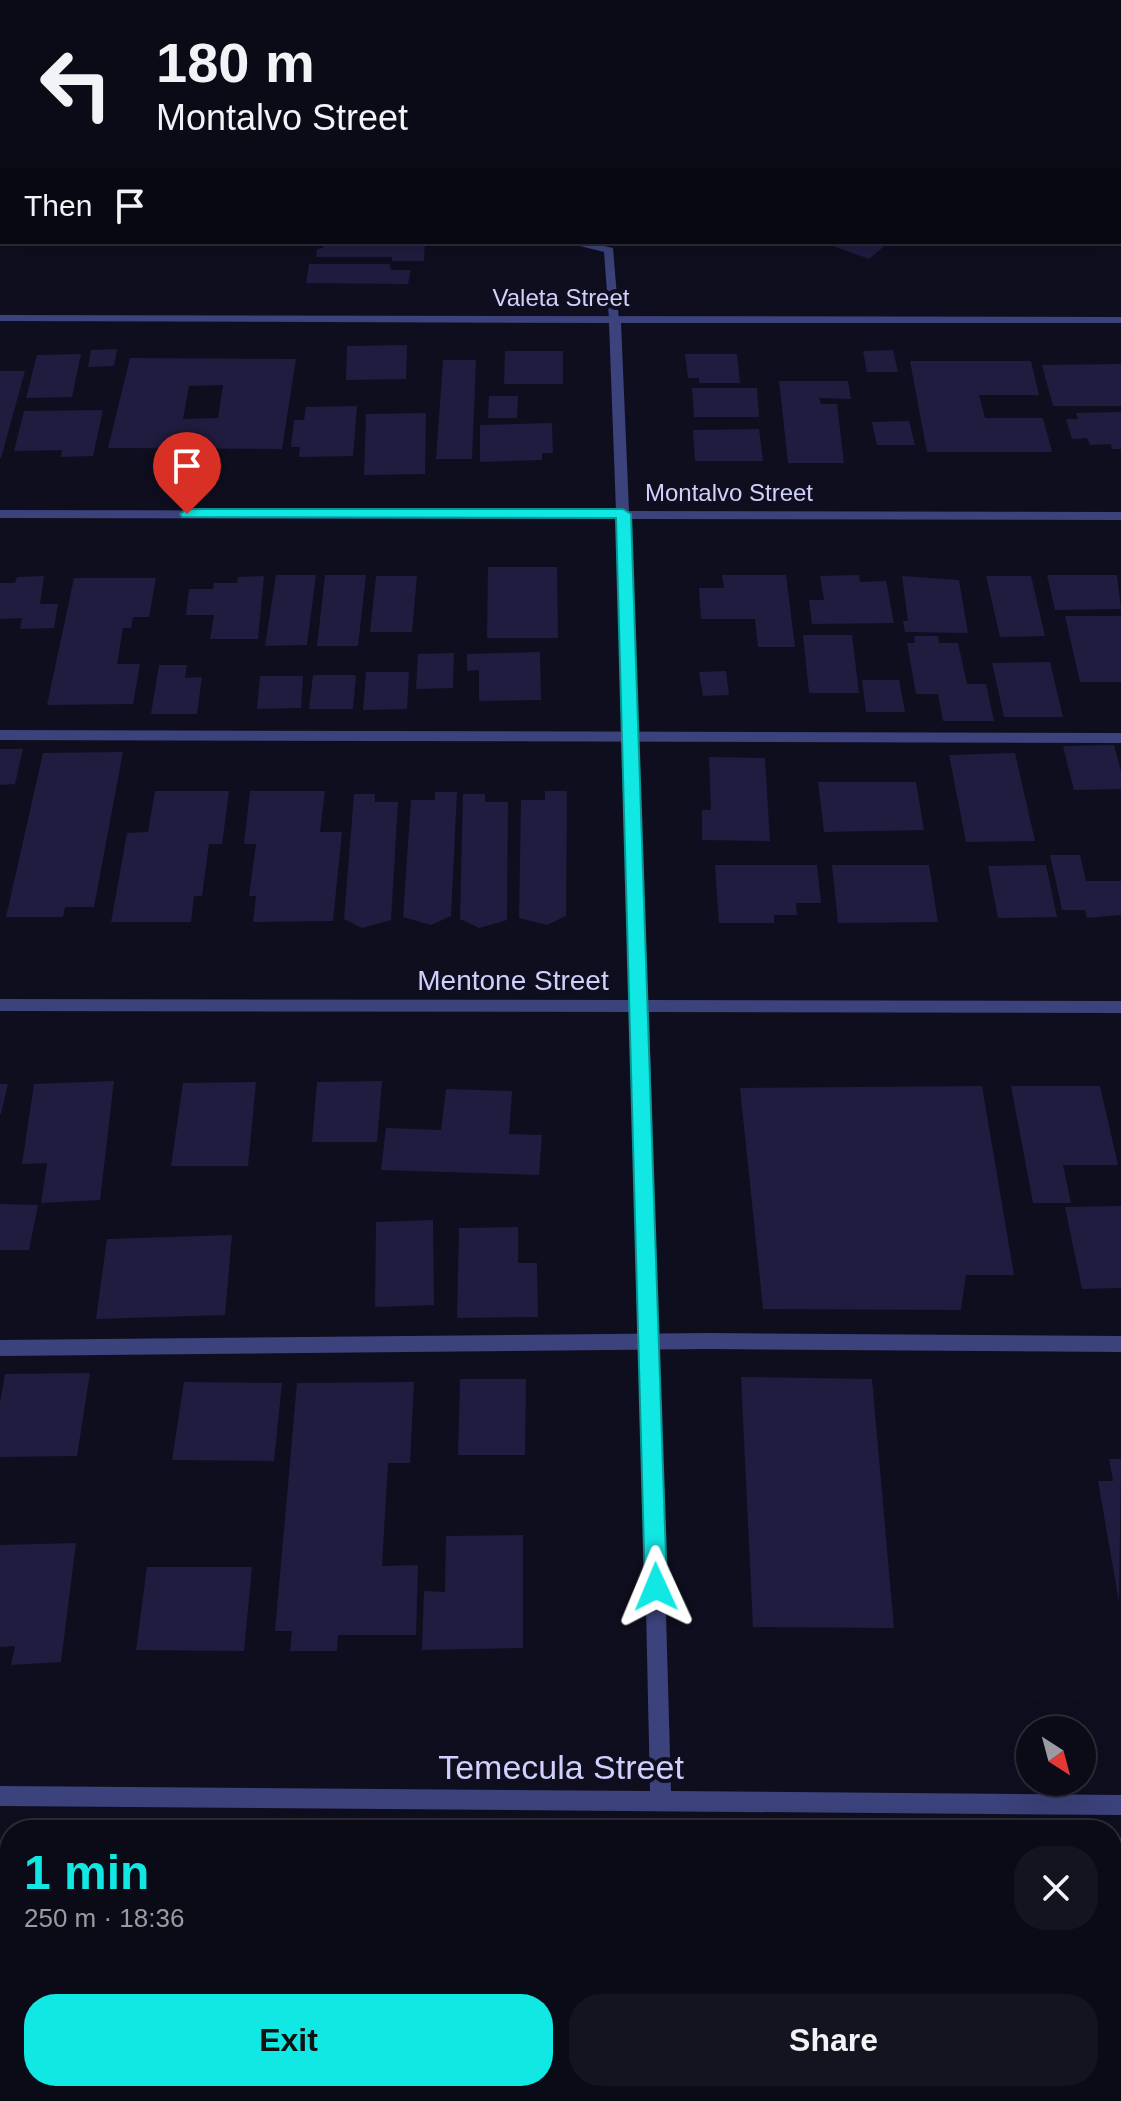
<!DOCTYPE html>
<meta charset="utf-8">
<style>
body{margin:0;font-family:Arial,sans-serif;background:#141320;color:#f1f3f6;height:100vh;display:flex;flex-direction:column;font-size:30px;white-space:nowrap}
*{box-sizing:border-box;margin:0}
p{font-size:26px;color:#9a9aa1}
.icon{flex:none;width:44px;height:44px;fill:none;stroke:currentColor;stroke-width:2;stroke-linecap:round;stroke-linejoin:round}
.map{position:relative;flex:1;overflow:hidden}
.details{position:absolute;left:0px;top:1820px;width:1122px;height:282px;display:flex;flex-direction:column;background:#0b0a17;border-radius:32px 32px 0 0;box-shadow:0 8px 32px #0002,0 0 0 2px #2b2b36}
.details>*{flex:none}
.hud{position:absolute;left:0px;top:0px;width:1122px;height:244px;box-shadow:0 8px 32px #0002,0 0 0 2px #2b2b36;background:#0b0a17;color:#f1f3f6;overflow:hidden}
.needle{width:52px;rotate:144deg}
.fabs{position:absolute;left:1016px;top:1716px;display:grid;gap:16px}
.fabs a{display:grid;place-items:center;width:80px;height:80px;border-radius:50%;background:#0b0a17;box-shadow:0 8px 32px #0002,0 0 0 2px #2b2b36;font-size:40px}
.pin{position:absolute;display:grid;place-items:center;width:68px;height:68px;color:#fff;margin:-82px -34px;border-radius:50% 50% 50% 0;rotate:-45deg;box-shadow:0 0 8px #0007}
.pin .icon{rotate:45deg}
.me{position:absolute;width:88px;margin:-44px;rotate:359deg;stroke-linejoin:round;filter:drop-shadow(0 0 6px #0008)}
.turn{display:flex;align-items:center;gap:28px;height:168px;padding:0 24px;font-size:36px}
.turn .icon{width:104px;height:104px;stroke-width:2.5}
.turn b{display:block;font-size:56px;line-height:68px}
.then{display:flex;align-items:center;height:76px;padding:0 24px;background:#0003;gap:16px;font-size:30px}
.round{display:grid;place-items:center;flex:none;width:84px;height:84px;border-radius:32px;background:#141320}
.summary{display:flex;align-items:center;justify-content:space-between;height:136px;padding:0 24px}
h1{font-size:48px;font-weight:800;line-height:60px;color:#11e7e3}
.action{display:flex;gap:16px;margin-top:auto;padding:16px 24px}
.action a{flex:1;height:92px;border-radius:32px;background:#11e7e3;color:#111;font-size:32px;font-weight:800;line-height:92px;text-align:center}
.action a+a{background:#141320;color:#f1f3f6}
.map>svg:first-child{display:block}
</style>
<div class="map">
<svg width="1121" height="2101" viewBox="0 0 1121 2101">
<rect width="100%" height="100%" fill="#0f0e1f"/>
<path fill="#122925" d="M24,0H778L786,2H29Z"/>
<path fill="#1f1c3f" fill-rule="evenodd" d="M324,242H425L424,261H392V257H316L317,249L323,248Z
M809,242H889L869,259L822,242L818,246Z
M309,264H390L391,270H411L408,284L306,283Z
M407,345L406,379L346,380L347,346Z
M117,349L114,366L88,367L91,350Z
M893,350L898,372H867L863,351Z
M505,351H563V384H504Z
M81,354L72,397L26,398L37,355Z
M685,354H737L740,383H699V378H688Z
M130,358L296,359L282,449L108,448ZM223,385L218,418L183,419L189,386Z
M443,360H476L472,459H436Z
M910,361H1031L1039,395H979L985,418H1043L1052,452H927Z
M1121,364V406H1053L1042,365Z
M0,371H25L1,458H0Z
M779,381H848L851,399L819,398L821,404H837L844,463H788Z
M692,388H757L759,417H694Z
M489,396H518L517,418H488Z
M357,406L353,456L299,457L300,447H291L294,420H304L306,407Z
M103,410L93,456L61,457L62,450L14,451L24,411Z
M1121,412V449H1112L1111,444L1090,445L1087,438L1072,439L1066,419H1078L1076,413Z
M426,413L425,474L364,475L366,414Z
M909,421L915,445H877L872,422Z
M552,423L553,453H542V460L480,462V425Z
M759,429L763,461H695L693,430Z
M488,567H557L558,638H487Z
M276,575H316L307,645L265,646Z
M325,575H366L358,646H317Z
M722,575H786L795,647H758L755,619H701L699,588H724Z
M859,575L860,582L886,581L894,623L812,624L809,600H824L820,576Z
M1047,575H1117L1121,609L1055,610Z
M44,576L40,604H58L54,628L20,629L22,618L0,619V583H15L17,577Z
M264,576L258,639H210L214,615H186L189,589H213L214,583H237L238,577Z
M376,576H417L412,632H370Z
M902,576L959,580L968,633L905,632L903,621H908Z
M986,576H1031L1045,636L1000,637Z
M74,578H156L149,617H133L131,628H123L117,664H140L133,704L47,705Z
M1065,616H1121V682H1080Z
M803,635H852L859,693H809Z
M914,636H938L939,643H958L967,684H986L994,721H943L938,694H916L907,643H915Z
M540,652L541,700L479,701V670L467,671V654Z
M454,653L453,688L416,689L418,654Z
M1050,662L1063,717H1004L992,663Z
M159,665H187L185,678L202,677L197,714H151Z
M726,671L729,695L703,696L699,672Z
M366,672H409L407,709L363,710Z
M313,675H356L353,709H309Z
M260,676H303L301,708L257,709Z
M862,680H899L905,712H866Z
M1114,745L1121,771V789L1074,790L1063,746Z
M0,749H23L15,784L0,785Z
M123,752L94,907H65L63,917H6L43,753Z
M1015,753L1035,841L966,842L949,755Z
M709,757L765,758L770,841L702,840V810H711Z
M818,782H916L924,830L824,832Z
M155,791H229L222,844H209L202,896H194L191,922H111L127,833L148,832Z
M250,791H325L320,832H342L333,921L253,922L256,896H249L256,844H244Z
M545,791H567L566,916L547,925L519,918L521,800H545Z
M435,792H457L451,916L431,925L403,917L411,800H435Z
M354,794H375V802H398L391,920L362,928L344,919Z
M463,794H485V802H508L507,920L479,928L460,919Z
M1050,855H1080L1086,881H1121V915L1087,918L1085,910H1062Z
M715,865H817L821,903H796L797,915H774V923H719Z
M832,865H929L938,922L838,923Z
M1046,865L1057,917L998,918L988,866Z
M114,1081L100,1200L41,1203L47,1163L22,1164L34,1084Z
M382,1081L377,1142H312L317,1082Z
M256,1082L248,1166H171L183,1083Z
M0,1084H8L1,1114H0Z
M982,1086L1014,1275H966L961,1310L763,1309L740,1088Z
M1011,1086H1100L1118,1165H1063L1071,1203H1033Z
M446,1089L512,1091L509,1134L542,1135L539,1175L381,1170L386,1128L441,1130Z
M0,1204L38,1205L29,1250H0Z
M1121,1206V1288L1082,1289L1065,1207Z
M433,1220L434,1305L375,1307L376,1222Z
M518,1227V1263H537L538,1317L457,1318L459,1228Z
M232,1235L225,1315L96,1319L107,1239Z
M90,1373L77,1456L0,1457V1403L5,1374Z
M741,1377L872,1379L894,1628L753,1627Z
M460,1379H526L525,1455H458Z
M184,1382L282,1383L274,1461L172,1460Z
M414,1382L410,1463H388L382,1566L418,1565L416,1635H338L337,1651H290L292,1631H275L297,1383Z
M1109,1459H1121L1119,1602L1098,1481H1113Z
M523,1535V1648L422,1650L424,1591L445,1592L446,1536Z
M76,1543L61,1662L11,1665L15,1646L0,1647V1545Z
M147,1567H252L244,1651L136,1650Z
M8,1952L10,2092H107L106,2097L0,2101V1978H5Z
M1121,1971V2101H1020L1019,2092H1112V1972Z
M171,2092H289L288,2101H170Z
M325,2092H448V2101H324Z
M579,2092H734V2101H579Z
M920,2092H990L992,2101H921Z"/>
<g fill="none" stroke-linecap="round" stroke-linejoin="round">
<path fill="#3c427b" fill-rule="evenodd" d="M564,242H585L613,248L619,321L609,319L604,252Z
M0,730L1121,733V743L0,740Z
M709,1333L1121,1336V1352L709,1349L0,1356V1340Z"/>
<path fill="#3c427b" fill-rule="evenodd" d="M0,315L1121,317V323H621L629,511L1121,512V520L629,519L648,1000L1121,1001V1013L649,1012L671,1791L1121,1795V1815L0,1806V1786L650,1791L633,1012L0,1011V999L633,1000L616,519L0,518V510L616,511L609,323L0,321Z"/>
</g>
<path fill="#11e7e3" stroke="#0b9694" stroke-width="2" d="M187,509H623L631,514L667,1587L664,1595L656,1598L648,1595L645,1587L616,518L182,517L180,514Z"/>
<g text-anchor="middle" dominant-baseline="central" stroke-width="8" stroke-linejoin="round" paint-order="stroke">
<g font-size="24" fill="#d0d0fc" stroke="#0f0e1f">
<text x="561" y="297">Valeta Street</text>
<text x="729" y="492">Montalvo Street</text>
</g>
<g font-size="28" fill="#d0d0fc" stroke="#0f0e1f">
<text x="513" y="980">Mentone Street</text>
</g>
<g font-size="34" fill="#d0d0fc" stroke="#0f0e1f">
<text x="561" y="1767">Temecula Street</text>
</g>
</g>
</svg>
<div class="fabs">
<a><svg class="needle" viewBox="-14 -14 28 28"><path d="M0-13l5 13h-10z" fill="#e53935"/><path d="M0 13l5-13h-10z" fill="#9a9aa1"/></svg></a>
</div>
<div class="pin" style="left:187px;top:514px;background:#d93025"><svg class="icon" aria-label="arrive" viewBox="0 0 24 24"><path d="M6 21V4h12l-3 4 3 4H6"/></svg></div>
<svg class="me" style="left:656px;top:1587px" viewBox="-20 -20 40 40"><path d="M0-17L14 15 0 8-14 15z" fill="#11e7e3" stroke="#fff" stroke-width="4"/></svg>
<div class="hud">
<div class="turn"><svg class="icon" aria-label="left" viewBox="0 0 24 24"><path d="M17 20v-9H6M10 6l-5 5 5 5"/></svg><div><b>180 m</b>Montalvo Street</div></div>
<div class="then">Then<svg class="icon" aria-label="arrive" viewBox="0 0 24 24"><path d="M6 21V4h12l-3 4 3 4H6"/></svg></div>
</div>
<section class="details">
<div class="summary"><div><h1>1 min</h1><p>250 m · 18:36</p></div><a class="round"><svg class="icon" aria-label="close" viewBox="0 0 24 24"><path d="M6 6l12 12M18 6L6 18"/></svg></a></div>
<div class="action"><a>Exit</a><a>Share</a></div>
</section>
</div>
